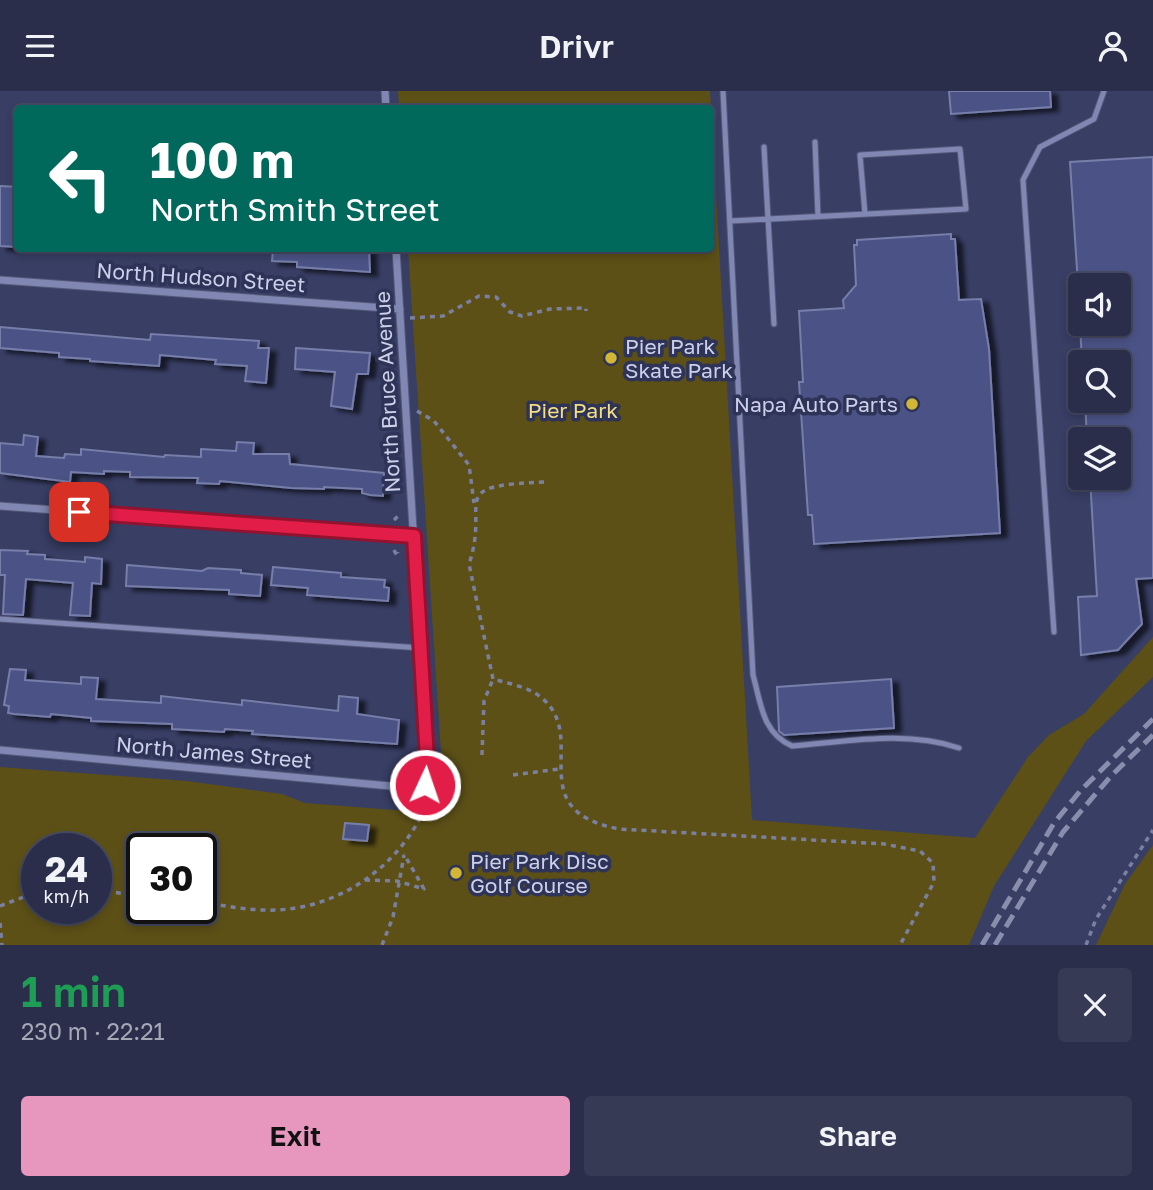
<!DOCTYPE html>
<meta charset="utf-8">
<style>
body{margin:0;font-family:"Golos Text",sans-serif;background:#363a55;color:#f1f3f6;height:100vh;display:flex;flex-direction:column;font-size:26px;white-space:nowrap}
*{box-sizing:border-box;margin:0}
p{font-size:23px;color:#a5a8b5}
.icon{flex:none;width:38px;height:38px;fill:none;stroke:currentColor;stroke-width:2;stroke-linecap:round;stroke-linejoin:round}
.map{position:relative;height:854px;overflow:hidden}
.panel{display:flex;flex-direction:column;background:#2a2e4b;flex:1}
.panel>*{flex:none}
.guide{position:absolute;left:14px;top:14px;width:700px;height:147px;border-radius:7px;box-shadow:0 4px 10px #0003,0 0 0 2px #464a63;background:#00695c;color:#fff;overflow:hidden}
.tools{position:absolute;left:1068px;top:182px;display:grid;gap:14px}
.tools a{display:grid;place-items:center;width:63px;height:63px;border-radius:7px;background:#2a2e4b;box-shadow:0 4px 10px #0003,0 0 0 2px #464a63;font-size:35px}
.speed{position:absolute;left:21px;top:742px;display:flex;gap:14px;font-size:35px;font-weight:700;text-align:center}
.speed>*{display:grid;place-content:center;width:91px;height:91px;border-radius:50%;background:#2a2e4b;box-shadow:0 4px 10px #0003,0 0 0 2px #464a63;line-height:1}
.speed small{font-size:18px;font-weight:400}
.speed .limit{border:4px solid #111;border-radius:10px;background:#fff;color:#111}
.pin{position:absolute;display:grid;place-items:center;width:60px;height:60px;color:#fff;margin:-30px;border-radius:14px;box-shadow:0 4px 10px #0006}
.me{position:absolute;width:77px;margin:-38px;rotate:3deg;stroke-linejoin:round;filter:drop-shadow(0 0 5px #0008)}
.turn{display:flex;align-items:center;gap:24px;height:147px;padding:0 21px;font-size:32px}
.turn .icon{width:91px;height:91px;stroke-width:2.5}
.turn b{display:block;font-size:49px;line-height:60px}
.round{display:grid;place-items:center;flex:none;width:74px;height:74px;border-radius:7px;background:#363a55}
.headline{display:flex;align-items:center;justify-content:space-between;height:119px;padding:0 21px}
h1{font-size:42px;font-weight:600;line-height:52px;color:#1e9e55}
.action{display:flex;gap:14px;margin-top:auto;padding:14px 21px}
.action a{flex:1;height:80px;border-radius:7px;background:#e797bd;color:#111;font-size:28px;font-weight:600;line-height:80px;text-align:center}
.action a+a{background:#363a55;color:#f1f3f6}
header{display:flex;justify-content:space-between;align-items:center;height:91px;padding:0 21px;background:#2a2e4b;font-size:32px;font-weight:600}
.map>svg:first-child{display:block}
</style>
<header><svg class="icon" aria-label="menu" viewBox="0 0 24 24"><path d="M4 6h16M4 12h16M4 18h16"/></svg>Drivr<svg class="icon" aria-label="person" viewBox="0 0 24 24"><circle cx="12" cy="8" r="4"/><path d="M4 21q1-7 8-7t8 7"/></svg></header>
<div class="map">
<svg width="1153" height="854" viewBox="0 0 1153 854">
<defs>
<filter id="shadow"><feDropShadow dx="7" dy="4" stdDeviation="2" flood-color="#0009"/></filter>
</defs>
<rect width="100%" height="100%" fill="#383e64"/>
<path fill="#5c5017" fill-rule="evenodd" d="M398,0H710L752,729L975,747L1028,666L1049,644L1084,623L1153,546V586L1086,650L994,795L969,854H0V676L187,690L282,703L305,712L445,723L408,158H710V18L399,17ZM37,758H96V817H37ZM142,758H201V817H142Z
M1153,754V854H1096L1125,793Z"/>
<path fill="#4b5286" stroke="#767ea9" stroke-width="2" filter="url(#shadow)" d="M949,0H1050L1051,16L951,23Z
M1153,66V487L1136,488L1142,533L1118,559L1081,564L1078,506L1097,505L1090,387H1118V348H1087L1085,310H1118V271H1082L1080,233H1118V194H1078L1070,71Z
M0,95L18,96V156L0,155Z
M951,143V148H955L959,209L981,208L989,258L1000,442L814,453L812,424H808L799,291H803L799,220L844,217L843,209L856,194L854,154H857V149Z
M273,158H369L370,181L297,176V171L272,170Z
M0,236L150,249L151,243L259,250L258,257H269L266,292L245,290L247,275L215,273L216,269L160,264L159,275L90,270V268L59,266V262L0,257Z
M296,257L370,262L368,283H357L352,318L331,315L335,281L295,278Z
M24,344L38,346L36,365L64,367L65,363L81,364V358L164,366L165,364L201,366V358L236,360L237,351L254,352L253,363H289L290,373L384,382L383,405L370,404L362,402V398L324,396V398L291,397L220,390L219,393L197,392L198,387L130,386V381L104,380V383L71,381L70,391L0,382V352L23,354Z
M0,459L28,460L27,463L45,464V468L85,471V466L102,468L101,493L92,492L90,525L70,524L73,492L26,488L23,524L3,523L5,484H0Z
M127,474L202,480L208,477L241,479V482L262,484L260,505L229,503V499L126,495Z
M273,476L341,482V486L385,489L384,496L389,497L388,510L307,504L308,497L271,494Z
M10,578L26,579L25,589L81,593V586L98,587L96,608L161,612V605L242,614V609L338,620L339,605L358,607L357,623L399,629L397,653L252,643L253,640L225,638L224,641L172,638V633L91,630V627L51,623L50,626L14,623L8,622L9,615L4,614Z
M891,588L894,637L784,644L779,640L777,596Z
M345,732L369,734L367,750L343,748Z"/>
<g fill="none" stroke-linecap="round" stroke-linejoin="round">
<defs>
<path id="service" d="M723,0L753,584C761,612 762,642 792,655C847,651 905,639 959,657
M815,51L818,125
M764,56L774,233
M730,130C808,126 887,122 966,118L960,58L860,64L865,123
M0,528L421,557
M1054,541L1023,89L1040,56L1094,28L1104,0"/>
<path id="minor" d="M385,0L386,18
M0,189L400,218
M0,415L414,445
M0,659L412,697L425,694L427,668L396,158"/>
</defs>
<use href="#service" stroke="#545878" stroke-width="7"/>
<use href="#minor" stroke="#545878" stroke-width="9"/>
<path stroke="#7b80a0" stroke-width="3.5" stroke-dasharray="5 5" stroke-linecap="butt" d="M410,227L443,225L479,205L496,206L510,221L522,225L550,218L586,217V220
M417,320L434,330L469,374L474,412
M544,391C443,395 491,408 469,473L493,588C510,593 530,596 543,608C589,648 520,719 619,738L884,753L920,760L933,772L934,791L900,854
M394,429L398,425
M394,459L397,465L398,461
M482,664L484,610L493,588
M513,684L559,678
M365,789L397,790L424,798L404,763
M96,799L142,805
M201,811C226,815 251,820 277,819C341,816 399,775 425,717
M0,815L37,801
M0,832L2,854
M382,854L393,826L404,764
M1086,854L1096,828L1153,739"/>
<use href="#service" stroke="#7f87b2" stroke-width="5"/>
<use href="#minor" stroke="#7f87b2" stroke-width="7"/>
<path stroke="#898ead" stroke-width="5" stroke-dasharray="14 7" stroke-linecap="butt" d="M982,854L1054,732L1081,699L1153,628
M995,854L1063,741L1111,685L1153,644"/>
</g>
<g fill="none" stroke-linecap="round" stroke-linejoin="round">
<defs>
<path id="route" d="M79,421L414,445L427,668L425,694"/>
</defs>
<use href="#route" stroke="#92132f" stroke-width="18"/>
<use href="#route" stroke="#e11d48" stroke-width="12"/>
</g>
<g fill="#d2b635" stroke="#2e3358" stroke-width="2.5">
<circle cx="611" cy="267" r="7"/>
<circle cx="912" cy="313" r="7"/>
<circle cx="456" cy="782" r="7"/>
</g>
<g text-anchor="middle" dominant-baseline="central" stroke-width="7" stroke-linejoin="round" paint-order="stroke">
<g font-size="21" fill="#ccd0e8" stroke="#2e3358">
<text transform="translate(201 186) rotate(4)">North Hudson Street</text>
<text transform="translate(387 301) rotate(-93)">North Bruce Avenue</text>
<text transform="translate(214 661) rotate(5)">North James Street</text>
</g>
<g font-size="21" fill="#ccd0e8" stroke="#2e3358" text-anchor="start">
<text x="625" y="255">Pier Park<tspan x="625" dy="24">Skate Park</tspan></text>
<text x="898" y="313" text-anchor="end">Napa Auto Parts</text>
<text x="470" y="770">Pier Park Disc<tspan x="470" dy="24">Golf Course</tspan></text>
</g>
<g font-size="21" fill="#f4de82" stroke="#2e3358">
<text x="573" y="319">Pier Park</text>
</g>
</g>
</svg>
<div class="tools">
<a><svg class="icon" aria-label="sound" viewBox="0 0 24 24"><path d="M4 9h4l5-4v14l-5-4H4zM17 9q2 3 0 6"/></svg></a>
<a><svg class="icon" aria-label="search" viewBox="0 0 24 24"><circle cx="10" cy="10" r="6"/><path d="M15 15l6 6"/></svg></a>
<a><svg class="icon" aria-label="layers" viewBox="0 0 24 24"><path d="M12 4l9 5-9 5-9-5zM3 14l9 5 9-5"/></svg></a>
</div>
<div class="speed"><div>24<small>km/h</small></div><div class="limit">30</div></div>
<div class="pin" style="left:79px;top:421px;background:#d93025"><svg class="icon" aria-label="arrive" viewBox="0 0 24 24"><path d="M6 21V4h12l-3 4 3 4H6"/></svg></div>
<svg class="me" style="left:425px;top:694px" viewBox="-20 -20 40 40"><circle r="17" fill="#e11d48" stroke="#fff" stroke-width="3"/><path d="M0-11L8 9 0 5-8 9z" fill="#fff"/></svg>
<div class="guide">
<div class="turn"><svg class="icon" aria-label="left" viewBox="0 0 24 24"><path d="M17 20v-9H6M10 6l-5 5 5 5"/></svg><div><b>100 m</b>North Smith Street</div></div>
</div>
</div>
<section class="panel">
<div class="headline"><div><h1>1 min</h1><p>230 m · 22:21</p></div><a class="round"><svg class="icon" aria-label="close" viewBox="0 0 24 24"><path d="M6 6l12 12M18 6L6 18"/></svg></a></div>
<div class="action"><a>Exit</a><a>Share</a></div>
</section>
